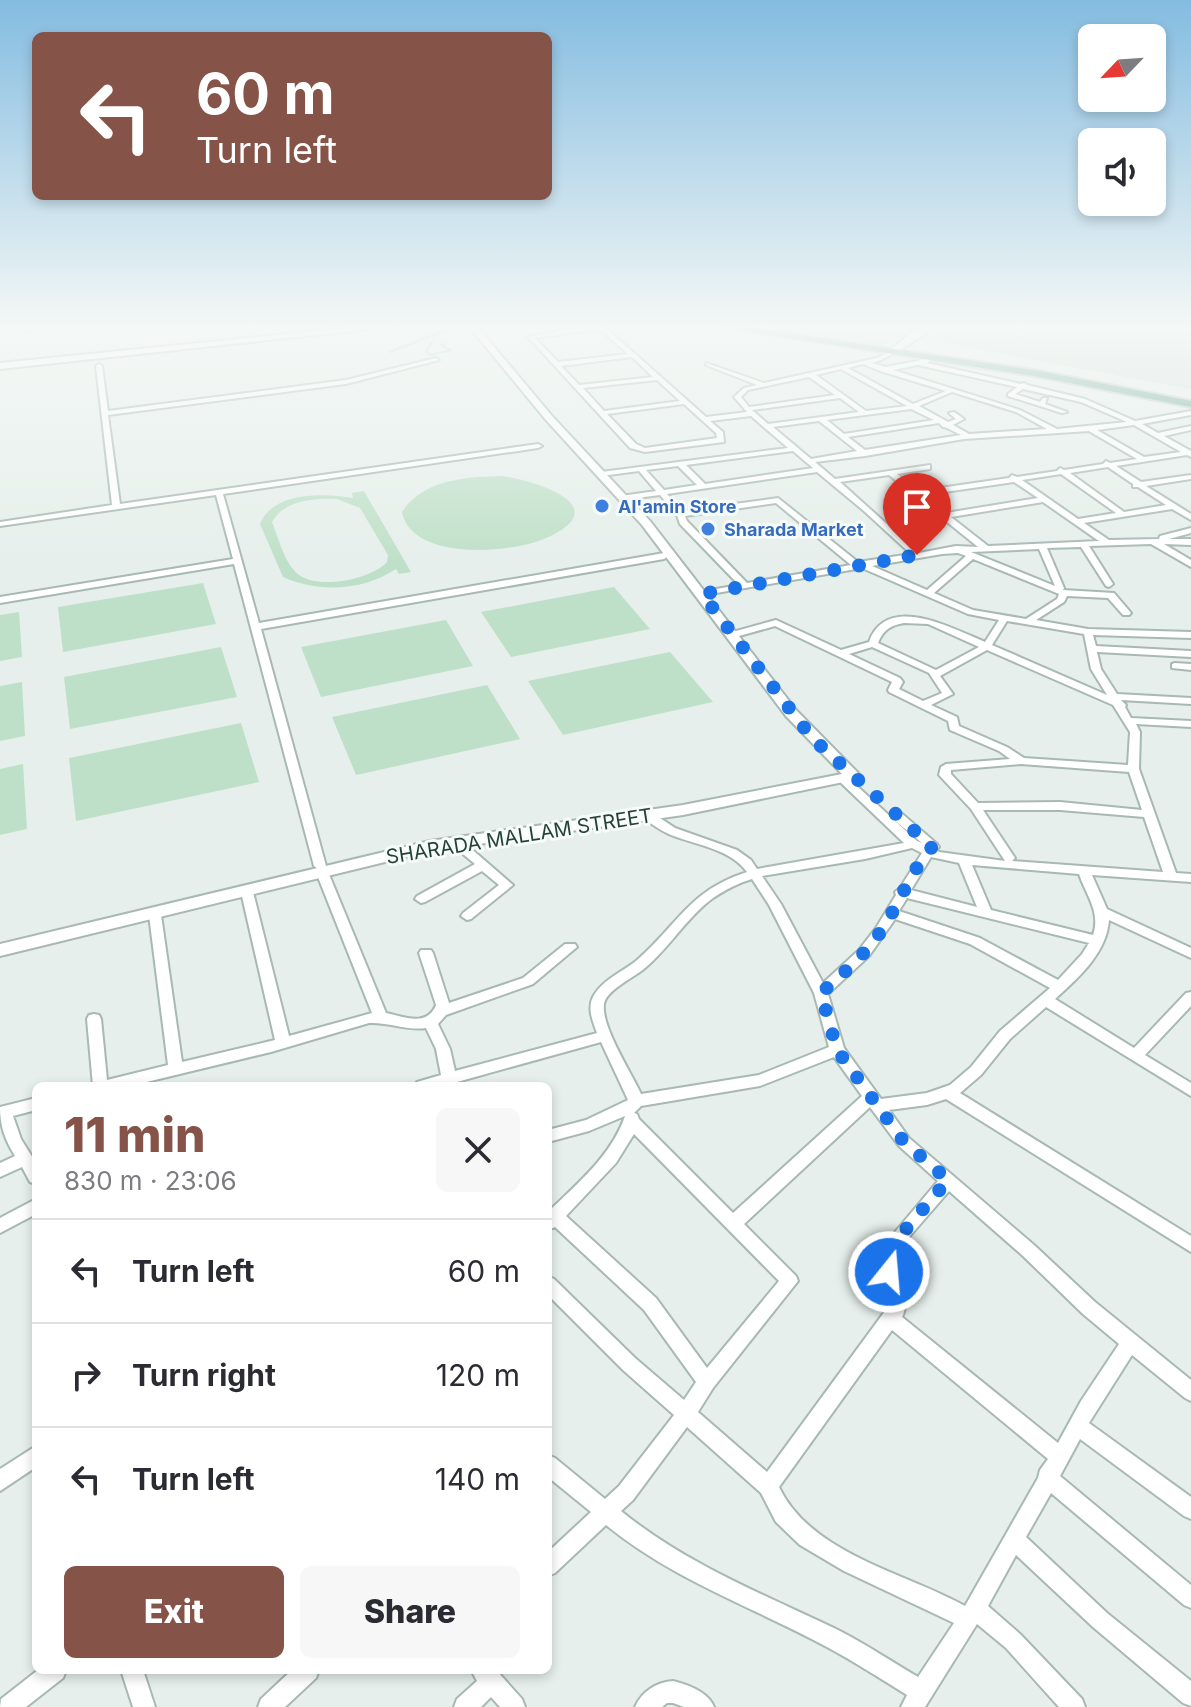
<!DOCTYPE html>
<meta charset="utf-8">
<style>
body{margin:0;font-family:Inter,sans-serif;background:#f7f7f7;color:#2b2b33;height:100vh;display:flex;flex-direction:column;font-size:30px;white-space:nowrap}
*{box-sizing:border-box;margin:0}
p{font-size:26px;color:#7c7c81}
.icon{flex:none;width:44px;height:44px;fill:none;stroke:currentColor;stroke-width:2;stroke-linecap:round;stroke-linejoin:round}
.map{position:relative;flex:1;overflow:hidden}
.drawer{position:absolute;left:32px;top:1082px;width:520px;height:592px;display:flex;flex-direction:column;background:#fff;border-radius:12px;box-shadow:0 4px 12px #0003}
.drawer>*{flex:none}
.top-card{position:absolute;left:32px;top:32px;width:520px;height:168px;border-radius:12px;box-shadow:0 4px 12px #0003;background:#855347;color:#fff;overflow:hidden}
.needle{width:52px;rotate:245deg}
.buttons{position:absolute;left:1078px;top:24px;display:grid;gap:16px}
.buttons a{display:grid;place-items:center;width:88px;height:88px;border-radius:12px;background:#fff;box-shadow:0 4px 12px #0003;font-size:40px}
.pin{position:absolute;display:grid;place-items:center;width:68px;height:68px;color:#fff;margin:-82px -34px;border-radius:50% 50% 50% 0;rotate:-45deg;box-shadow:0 0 8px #0007}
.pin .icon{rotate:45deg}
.me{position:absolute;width:88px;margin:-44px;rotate:17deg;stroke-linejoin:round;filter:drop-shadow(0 0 6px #0008)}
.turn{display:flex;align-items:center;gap:28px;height:168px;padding:0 32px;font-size:36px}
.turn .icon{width:104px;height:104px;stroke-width:2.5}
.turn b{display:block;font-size:56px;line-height:68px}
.round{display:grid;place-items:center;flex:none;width:84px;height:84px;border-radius:12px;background:#f7f7f7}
.head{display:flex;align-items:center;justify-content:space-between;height:136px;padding:0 32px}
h1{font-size:48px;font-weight:800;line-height:60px;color:#855347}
.button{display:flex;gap:16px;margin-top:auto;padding:16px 32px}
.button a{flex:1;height:92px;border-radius:12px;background:#855347;color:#fff;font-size:32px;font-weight:800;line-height:92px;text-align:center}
.button a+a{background:#f7f7f7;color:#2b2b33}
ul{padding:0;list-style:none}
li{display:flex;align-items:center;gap:24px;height:104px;padding:0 32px;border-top:2px solid #e1e1e2}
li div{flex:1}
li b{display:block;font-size:30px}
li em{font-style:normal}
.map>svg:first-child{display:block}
</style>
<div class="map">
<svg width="1191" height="1707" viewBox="0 0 1191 1707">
<rect width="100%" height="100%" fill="#e6efeb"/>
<path fill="#d4dfda" d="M709,324H925L884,346Z
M957,324H1191V389L920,339Z"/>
<path fill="#bfe0c8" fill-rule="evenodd" d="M502,476C536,481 618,506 546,538C511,554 411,561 402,512C423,479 467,477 502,476Z
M364,491L411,572L399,574L396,569C363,591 318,593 283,577L260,524C273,491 323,493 353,498L352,493ZM337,499L360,508L388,555L387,562C371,580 309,593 293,569C283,557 278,537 272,522C284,500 314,498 337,499Z
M203,583L216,624L63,652L58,607Z
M614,587L650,629L511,657L481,612Z
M19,612L22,657L0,661V615Z
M446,620L473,666L321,697L301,647Z
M221,647L237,697L70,729L64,677Z
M670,652L713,702L563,735L528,681Z
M22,682L25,736L0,741V686Z
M487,685L520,739L356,775L332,717Z
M241,723L259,782L76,821L69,758Z
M23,764L27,829L0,835V769Z"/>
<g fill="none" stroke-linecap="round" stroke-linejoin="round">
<path stroke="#8ec9d4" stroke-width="2" d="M437,333L426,352L430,355L451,350L441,345L445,344
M390,352L461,324"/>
<defs>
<path id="minor" d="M34,324H42L29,331L24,330Z
M166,324H173L168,327Z
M347,324L332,327L329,325L330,324Z
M590,326L607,329L706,417L747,412L734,397L744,388L757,385L706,365V363L764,383L877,358L894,349L896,352L881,360L871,363L886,367L927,359L930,361L927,363L1021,384L1024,383L1027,385L1085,399L1135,421L1191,411V415L1142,424L1158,433L1191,426V430L1164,436L1191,451V457L1187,455L1116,466L1141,482L1191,475V479L1146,486L1191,514V520L1172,509L1084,523L1109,540L1159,539L1160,536L1191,528V533L1169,539H1191V545L1164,544L1191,560V567L1151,544L1089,546L1113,584L1109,587L1106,586L1081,547L1047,548L1064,588L1063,590L1114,593L1131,613L1129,615H1123L1108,598L1067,596L1064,602L1036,620L1088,629L1191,632V638L1093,635L1096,646L1191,651V657L1097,652L1101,669L1117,694L1191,698V704L1121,700L1126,705L1125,707L1131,718L1191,721V727L1136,724L1140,732L1139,769L1176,873L1191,874V882L1092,875L1107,909L1191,948V958L1109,920C1107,953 1077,979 1055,999L1134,1048L1186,993L1191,992V1006L1145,1055L1191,1083V1096L1046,1007L1010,1039L981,1075L960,1093L1191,1236V1252L946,1099L927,1105L889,1110L909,1138L1034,1245L1095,1302L1191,1380V1401L1185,1398L1132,1355L1089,1423L1191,1497V1519L1184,1516L1080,1439L1060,1476L1191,1585V1608L1184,1605L1051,1493L1026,1537L1107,1613L1191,1681V1706L1183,1703L1093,1627L1016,1555L988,1606L1020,1634L1082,1699L1085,1707H1059L1006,1648L977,1624L925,1707H901L907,1695C881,1679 855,1662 827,1647C751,1606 675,1581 606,1525L555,1573L548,1576V1552L591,1512L548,1477V1455L555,1458L605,1499L619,1486L674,1415L623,1370L548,1295V1276L554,1279L635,1358L684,1400L696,1382L644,1310L555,1227L548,1230V1212C577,1184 612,1155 625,1116L589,1131L548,1142V1130L586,1120L628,1100L601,1042L457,1082V1086H415L417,1082L441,1075L436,1049L426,1028C407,1031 389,1022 369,1023L271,1052L130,1086H93L87,1019L89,1015L94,1014L99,1015L101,1019L107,1080L168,1065L149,915L155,911L161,915L182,1062L275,1040L241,892L247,888L253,892L289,1036L372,1013L316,872L318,869L314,866L234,564L0,603V597L233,559L216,495L0,526V522L112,505L96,366L99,364L102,366L108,411L346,380L436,358L439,360L346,384L108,415L120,504L538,444L542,446L538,448L223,494L259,623L664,553L668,556L664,559L261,629L326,866L324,869L328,872L386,1013C405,1017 427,1027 436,1005L419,953L421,950H431L433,953L449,1003L523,978L565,944H575L577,947L533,984L446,1015L438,1024L450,1049L455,1071L597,1033C593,1022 587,1008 593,997C602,980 622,972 636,961C678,925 688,891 747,872C731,849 696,845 671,835C661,831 652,824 643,818L641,815L643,812H651L675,828L737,850L751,860L757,869L904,843L838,780L836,778L842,775L846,776L917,841L922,843L892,818L890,815L892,812H900L937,844L939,847L936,850L939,852L1005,861L971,809L939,775L941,767L946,764L1010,759L999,751L950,730L948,721L889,692L888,690L892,682L775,626L732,638L727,635L729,633L776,620L841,650L869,642C887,592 953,629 985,642L999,620L968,614L862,568L699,596V592L739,585L680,524L677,515L660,495L621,500V496L656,491L639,471L601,476L597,474L601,472L788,448L751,416L710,421L723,432L724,442L645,452L630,448L528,337ZM590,330L603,332L628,354L558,362L535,338ZM632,357L653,377L579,385L561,366ZM863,364L880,371L946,391L913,404L848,368ZM918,365L1017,387L1008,394V396L1062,413L1067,412L1045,404L1047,398H1043L1040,402L1015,394L1023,389L1081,402L1127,422L1057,429L1020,410L893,370ZM841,369L907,406L866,411L816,375ZM809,377L835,395L749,407L741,397L748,390ZM657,380L680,401L604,411L583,388ZM952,392L1016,412L1047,429L969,434L953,425L964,419L954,412L949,413L956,419L948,422L919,406ZM840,398L859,412L768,424L752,410ZM684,404L716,433L717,438L645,448L636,444L607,414ZM911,409L934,420L844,434L827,420ZM819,421L857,451L811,459L773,427ZM939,423L943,427L947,428L961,435L865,450L848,437ZM1134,425L1181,452L1144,457L1097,430ZM1089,431L1137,459L1110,463L1106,461L1103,464L1064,470L1060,468L1057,471L1017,477L1012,475L1009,478L919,491L897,474L930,469V465L835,479L815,462L865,456L964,439ZM793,451L813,468L705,484L686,465ZM678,466L697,485L664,490L646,470ZM1108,467L1133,484V487H1138L1166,505L1124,512L1070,473ZM817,472L864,511L911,554L858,562L778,498L683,511L667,494ZM1061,474L1116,513L1078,519L1022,480ZM889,475L978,547L956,546L919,553L840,482ZM1014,482L1038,498L946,513L924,495ZM1043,502L1099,541L988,546L951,517ZM776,503L851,565L747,583L687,521L685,516ZM1039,549L1055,586L971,552ZM958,553L966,556L927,590L872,566L942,554ZM973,559L1059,594L1057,599L1026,619L973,610L934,593ZM1007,621L1084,634L1091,669L1107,695L992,645ZM904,623L928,624L979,647L936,670L878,643C883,630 891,625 904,623ZM872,647L929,673L942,693L923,701L899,689L903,682L900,678L849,654ZM987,650L1113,705L1130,732L1128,765L1024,758L1007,747L959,726L957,717L931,705L953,694L940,676ZM1021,764L1129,772L1142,810L1060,802L978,803L951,774V770ZM983,810H1060L1144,817L1163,872L1012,861L1015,858ZM912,848L922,853L900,888L895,892L896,895L876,928L859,950L823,983L781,904L762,876L865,859ZM931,857L959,863L977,907L911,890ZM972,865L1079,874C1086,895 1101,912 1093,935L991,910ZM752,879L769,905L814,993L829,1047L759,1075L641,1094C631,1072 601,1027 604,1004C606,990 635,977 645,968C670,947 687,917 713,898C725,890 738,883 752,879ZM907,898L1089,943L1082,954L1058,980L980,938L899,911ZM895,919L970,944L1050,988L1000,1031L971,1067L950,1085L927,1093L881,1099L844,1048L828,994L869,956ZM834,1057L862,1096L733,1213L639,1119L637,1114L634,1113L641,1106L760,1086ZM870,1107L899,1146L938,1181L880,1250C879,1270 888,1287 888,1307L767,1472L698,1412L713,1388L798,1281L796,1276L744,1224ZM634,1134L779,1281L707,1368L656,1298L566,1216L616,1163ZM949,1191L1022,1255L1083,1314L1119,1344L1081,1401L1058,1443L902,1317C912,1297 896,1274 896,1252ZM892,1330L1048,1459L1040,1470L1038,1478L965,1606C904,1572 811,1554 779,1487ZM687,1427L761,1493L776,1522L800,1545L844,1571L954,1623L918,1677C892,1662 866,1644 838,1630C763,1594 686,1564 621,1511L633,1500Z
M1175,663L1191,664V670L1172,668V664Z
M456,838L460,839L513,885L471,919L467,920L461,916L463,913L499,885L482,871L425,902L421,903L415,899L417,896L475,864L452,845L450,842L452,839Z
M36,1098V1110L13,1116L21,1139L36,1163V1184L30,1182L22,1167L0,1177V1163L15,1156C5,1140 0,1126 0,1107Z
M36,1199V1214L0,1233V1218Z
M36,1446V1467L0,1491V1469Z
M38,1670H66L63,1678L26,1707H0L1,1699Z
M121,1670H143L155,1707H133Z
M292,1670H319L316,1678L285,1707H258L261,1699Z
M471,1670H496L522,1699L525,1707H500L491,1697L481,1707H454L457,1699L477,1681Z
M673,1681C689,1685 708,1692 714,1707H684L673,1703H667L662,1707H635C642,1691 657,1682 673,1681Z"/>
<path id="tertiary" d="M387,324H417L0,369V363Z
M467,324H475L552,416L650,521L796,710L858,773L860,776L858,779L683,815L430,851L0,956V944L430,841L683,805L842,774L786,716L642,525L546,420Z"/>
<path id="secondary" d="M926,324H939C929,330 900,353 891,353V349L917,328Z"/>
<path id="primary" d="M701,324H728L1040,371L1191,401V407L1040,377Z"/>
</defs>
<use href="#minor" stroke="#a8b8b2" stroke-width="4"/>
<use href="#tertiary" stroke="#a8b8b2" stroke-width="4"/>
<use href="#secondary" stroke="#a4bbb3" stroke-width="4"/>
<use href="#primary" stroke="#c2cac8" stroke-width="4"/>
<use href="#minor" fill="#fff" fill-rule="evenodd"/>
<use href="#tertiary" fill="#fff" fill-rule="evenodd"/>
<use href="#secondary" fill="#fff" fill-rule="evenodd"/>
<use href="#primary" fill="#6aa596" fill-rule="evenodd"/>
</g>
<linearGradient id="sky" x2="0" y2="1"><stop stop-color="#84bce0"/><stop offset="0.58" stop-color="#f4f8f6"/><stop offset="1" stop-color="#f4f8f6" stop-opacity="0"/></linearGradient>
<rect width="1191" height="563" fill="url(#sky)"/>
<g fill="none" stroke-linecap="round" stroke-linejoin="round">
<path stroke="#1a73e8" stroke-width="14" stroke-dasharray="0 25.2" d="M889,1272L888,1250L948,1180L904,1142L837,1050L821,993C844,973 866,954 883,928C900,902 911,871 932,847L812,738L702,594L917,555"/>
</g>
<g fill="#3f7fe0" stroke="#f7fbf9" stroke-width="3">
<circle cx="602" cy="506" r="8"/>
<circle cx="708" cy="529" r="8"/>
</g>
<g text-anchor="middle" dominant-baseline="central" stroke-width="6" stroke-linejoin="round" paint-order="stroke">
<g font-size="18" font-weight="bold" fill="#366cbe" stroke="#f7fbf9" text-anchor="start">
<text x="618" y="506">Al'amin Store</text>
<text x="724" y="529">Sharada Market</text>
</g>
<g font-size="20" fill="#24423a" stroke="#f7fbf9">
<text transform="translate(519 836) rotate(-9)">SHARADA MALLAM STREET</text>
</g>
</g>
</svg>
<div class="buttons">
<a><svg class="needle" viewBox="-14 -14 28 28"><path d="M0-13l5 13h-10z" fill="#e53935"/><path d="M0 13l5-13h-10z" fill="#7c7c81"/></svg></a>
<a><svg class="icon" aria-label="sound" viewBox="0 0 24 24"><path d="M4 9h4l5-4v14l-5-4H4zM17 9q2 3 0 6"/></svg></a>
</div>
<div class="pin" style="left:917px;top:555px;background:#d93025"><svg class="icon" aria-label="arrive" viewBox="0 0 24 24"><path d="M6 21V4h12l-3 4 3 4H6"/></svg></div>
<svg class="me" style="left:889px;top:1272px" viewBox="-20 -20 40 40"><circle r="17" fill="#1a73e8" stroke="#fff" stroke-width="3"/><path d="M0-11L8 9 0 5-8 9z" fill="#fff"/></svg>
<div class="top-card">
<div class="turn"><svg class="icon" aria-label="left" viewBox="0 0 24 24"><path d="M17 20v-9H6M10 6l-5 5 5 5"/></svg><div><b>60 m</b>Turn left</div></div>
</div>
<section class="drawer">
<div class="head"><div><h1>11 min</h1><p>830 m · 23:06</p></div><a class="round"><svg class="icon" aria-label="close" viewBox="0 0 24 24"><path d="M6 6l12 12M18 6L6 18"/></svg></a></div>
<ul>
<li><svg class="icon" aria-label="left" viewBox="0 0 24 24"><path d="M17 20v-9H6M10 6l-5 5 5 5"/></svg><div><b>Turn left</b></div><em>60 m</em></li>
<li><svg class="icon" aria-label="right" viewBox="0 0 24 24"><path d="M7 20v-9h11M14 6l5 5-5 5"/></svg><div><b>Turn right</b></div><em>120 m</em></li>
<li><svg class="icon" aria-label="left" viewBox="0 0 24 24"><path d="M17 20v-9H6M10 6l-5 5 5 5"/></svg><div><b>Turn left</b></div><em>140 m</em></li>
</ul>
<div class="button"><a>Exit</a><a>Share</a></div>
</section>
</div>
